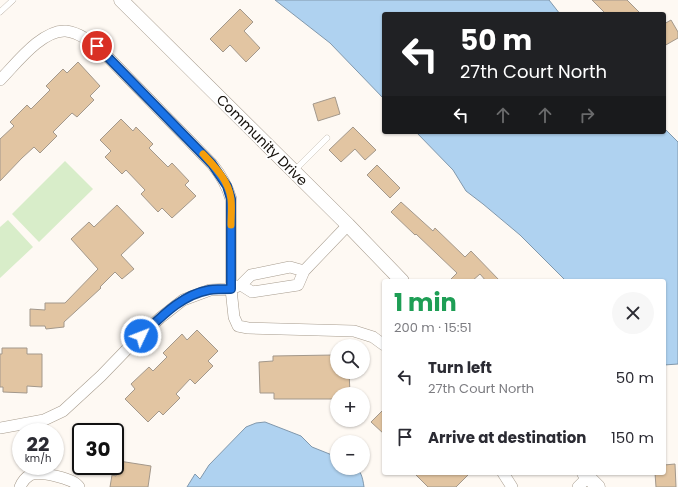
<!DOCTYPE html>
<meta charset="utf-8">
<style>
body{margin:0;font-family:Poppins,sans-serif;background:#f7f7f7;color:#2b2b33;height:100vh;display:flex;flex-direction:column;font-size:15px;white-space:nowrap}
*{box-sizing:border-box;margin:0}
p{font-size:13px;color:#7c7c81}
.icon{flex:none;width:22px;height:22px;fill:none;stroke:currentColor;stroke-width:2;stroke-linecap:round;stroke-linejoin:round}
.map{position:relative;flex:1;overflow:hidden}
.drawer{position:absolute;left:382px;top:279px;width:284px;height:196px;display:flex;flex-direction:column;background:#fff;border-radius:4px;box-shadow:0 1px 3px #0004}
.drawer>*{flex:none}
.top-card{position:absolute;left:382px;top:12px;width:284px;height:122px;border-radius:4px;box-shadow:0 1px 3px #0004;background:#202124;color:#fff;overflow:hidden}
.tools{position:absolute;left:330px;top:339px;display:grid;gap:8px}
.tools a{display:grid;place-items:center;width:40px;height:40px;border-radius:50%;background:#fff;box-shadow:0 1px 3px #0004;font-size:20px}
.speed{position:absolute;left:12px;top:423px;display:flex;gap:8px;font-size:20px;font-weight:700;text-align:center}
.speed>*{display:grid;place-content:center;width:52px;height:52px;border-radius:50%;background:#fff;box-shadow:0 1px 3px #0004;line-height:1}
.speed small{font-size:10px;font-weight:400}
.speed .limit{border:2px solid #111;border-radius:6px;background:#fff;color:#111}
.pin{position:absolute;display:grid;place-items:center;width:34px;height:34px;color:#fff;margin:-17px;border:2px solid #fff;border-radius:50%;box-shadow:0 1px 4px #0007}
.me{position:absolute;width:44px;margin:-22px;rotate:47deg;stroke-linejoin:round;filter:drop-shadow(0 0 3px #0008)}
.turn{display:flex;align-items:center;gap:14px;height:84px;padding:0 12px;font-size:18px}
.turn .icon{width:52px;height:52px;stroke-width:2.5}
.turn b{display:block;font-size:28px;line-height:34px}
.lanes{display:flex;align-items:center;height:38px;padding:0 12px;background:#0003;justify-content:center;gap:20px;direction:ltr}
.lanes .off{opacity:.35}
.round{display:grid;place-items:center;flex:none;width:42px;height:42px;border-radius:21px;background:#f7f7f7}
.headline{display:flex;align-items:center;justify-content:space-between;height:68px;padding:0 12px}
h1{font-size:24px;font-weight:700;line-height:30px;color:#1e9e55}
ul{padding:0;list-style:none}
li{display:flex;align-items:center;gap:12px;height:60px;padding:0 12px}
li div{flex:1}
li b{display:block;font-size:15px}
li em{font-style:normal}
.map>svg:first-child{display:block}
</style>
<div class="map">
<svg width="678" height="487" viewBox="0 0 678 487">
<rect width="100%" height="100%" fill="#fef9f3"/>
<path fill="#d8edc9" d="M65,161L93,189L39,242L12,214Z
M8,220L33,247L0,278V227Z"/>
<path fill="#afd2f0" stroke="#8198ac" d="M275,0H549L560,14H384V99L330,43Z
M664,128L678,142V364L664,365V281H566L520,235L483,204L466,191L453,170L416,132H664Z
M265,422L301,436L312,447L337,457V468C356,468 361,465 364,487H187L195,474L200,479L209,465L246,427L256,423Z"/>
<path fill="#e2c5a2" stroke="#a3988b" d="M592,0H627L641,14H606Z
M240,9L253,22L244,31L260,48L246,62L230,45L223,52L210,39Z
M671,20L678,32V38L664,46V24Z
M78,62L100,86L90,96L94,100L77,117L72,113L53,132L57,136L40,153L34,147L22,158L0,181V139L14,126L10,122L27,105L31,109L50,90L46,86L63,69L67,73Z
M335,97L340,114L318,121L313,104Z
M121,119L133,131L136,127L153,144L149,148L168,167L172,163L189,181L185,185L196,196L172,218L162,208L158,212L141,194L145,190L126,170L122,174L105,157L111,151L100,140Z
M353,127L376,150L365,160L355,149L341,162L329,150Z
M377,165L400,188L390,198L367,175Z
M401,202L433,231L435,228L465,257L471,251L500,281H486L480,274L472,281H449L457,273L416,234L415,235L391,212Z
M117,205L144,233L121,255L134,269L122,279L115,272L100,287L101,288L64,322V327L46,329L45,326H30V309L45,310V303H65L98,269L71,239L89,222L94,227Z
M197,330L218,351L208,361L213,366L195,384L190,379L176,394L180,398L163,415L159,411L148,422L125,399L135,389L131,384L149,367L153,371L167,357L163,353L182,334L187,340Z
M2,348H27V354H42V387L27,386V393L3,392V387H0V354H2Z
M334,355V360H337V372H349L350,393L335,394V399H274V393H260L259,362L273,361V356Z
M384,409V434L371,422Z
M119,461L151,466L148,487H110L112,475L116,476Z
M675,464L676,487H656L655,473H664V465Z
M414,473H470L456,487H428Z"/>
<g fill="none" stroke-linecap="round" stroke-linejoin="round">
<defs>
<path id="service" d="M0,12L13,0
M294,171L327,138"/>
<path id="minor" d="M0,80C15,65 42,29 66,31C81,33 92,43 103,52L212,164C221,175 227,185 231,199V289L234,317L238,326L248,328L354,331L373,337L384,345
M241,285L252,292L298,285L304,271L348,225
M0,428L44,420L63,411L101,376L131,345L160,318L183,300L210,290L231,289L241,285L251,275L290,267L304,271
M503,473L512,487
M20,487C22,482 25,478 30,475C39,471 74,478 79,487
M578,487L588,477"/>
<path id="tertiary" d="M121,0L348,225L402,281
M584,473L598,487"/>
</defs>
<use href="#service" stroke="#a79c8e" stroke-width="6"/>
<use href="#minor" stroke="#a79c8e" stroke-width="12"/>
<use href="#tertiary" stroke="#a79c8e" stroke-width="15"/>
<use href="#service" stroke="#fff" stroke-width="5.5"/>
<use href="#minor" stroke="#fff" stroke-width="11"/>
<use href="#tertiary" stroke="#fff" stroke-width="14"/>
</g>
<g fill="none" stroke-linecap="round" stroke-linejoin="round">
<defs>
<path id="route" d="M97,46L212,164L227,186L231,199V289C224,289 216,289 209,290C181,295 161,317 141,336"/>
</defs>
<use href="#route" stroke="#114b97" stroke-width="10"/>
<use href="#route" stroke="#1a73e8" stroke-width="7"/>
<path stroke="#f59e0b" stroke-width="7" d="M203,154C215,167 229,181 231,199C232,208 231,217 231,225"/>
</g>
<g text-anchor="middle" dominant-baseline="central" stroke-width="3.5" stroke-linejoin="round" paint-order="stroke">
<g font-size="14" fill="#16120d" stroke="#fff">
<text transform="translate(262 140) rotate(45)">Community Drive</text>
</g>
</g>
</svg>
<div class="tools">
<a><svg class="icon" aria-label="search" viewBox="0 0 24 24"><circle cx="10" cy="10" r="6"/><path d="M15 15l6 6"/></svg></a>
<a>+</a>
<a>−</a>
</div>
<div class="speed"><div>22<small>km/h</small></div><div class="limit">30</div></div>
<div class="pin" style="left:97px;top:46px;background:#d93025"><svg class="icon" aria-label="arrive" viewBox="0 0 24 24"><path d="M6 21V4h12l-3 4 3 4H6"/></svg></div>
<svg class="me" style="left:141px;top:336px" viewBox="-20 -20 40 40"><circle r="17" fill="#1a73e8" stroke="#fff" stroke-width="3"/><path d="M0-11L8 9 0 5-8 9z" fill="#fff"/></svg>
<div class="top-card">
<div class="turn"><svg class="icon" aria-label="left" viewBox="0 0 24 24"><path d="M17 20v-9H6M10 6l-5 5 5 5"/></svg><div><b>50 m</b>27th Court North</div></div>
<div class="lanes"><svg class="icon" aria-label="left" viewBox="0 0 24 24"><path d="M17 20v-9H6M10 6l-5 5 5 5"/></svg><svg class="icon off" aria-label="ahead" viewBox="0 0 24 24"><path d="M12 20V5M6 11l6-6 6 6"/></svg><svg class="icon off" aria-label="ahead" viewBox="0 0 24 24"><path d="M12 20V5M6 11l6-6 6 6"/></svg><svg class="icon off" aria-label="right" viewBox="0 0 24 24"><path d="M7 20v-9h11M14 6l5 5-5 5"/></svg></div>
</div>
<section class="drawer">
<div class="headline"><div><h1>1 min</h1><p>200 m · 15:51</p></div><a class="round"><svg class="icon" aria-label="close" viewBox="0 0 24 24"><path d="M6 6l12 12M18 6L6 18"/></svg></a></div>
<ul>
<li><svg class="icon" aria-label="left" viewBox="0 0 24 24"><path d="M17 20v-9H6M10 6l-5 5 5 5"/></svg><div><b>Turn left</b><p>27th Court North</p></div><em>50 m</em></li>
<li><svg class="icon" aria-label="arrive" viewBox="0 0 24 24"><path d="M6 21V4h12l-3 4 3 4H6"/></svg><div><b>Arrive at destination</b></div><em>150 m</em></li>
</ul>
</section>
</div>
